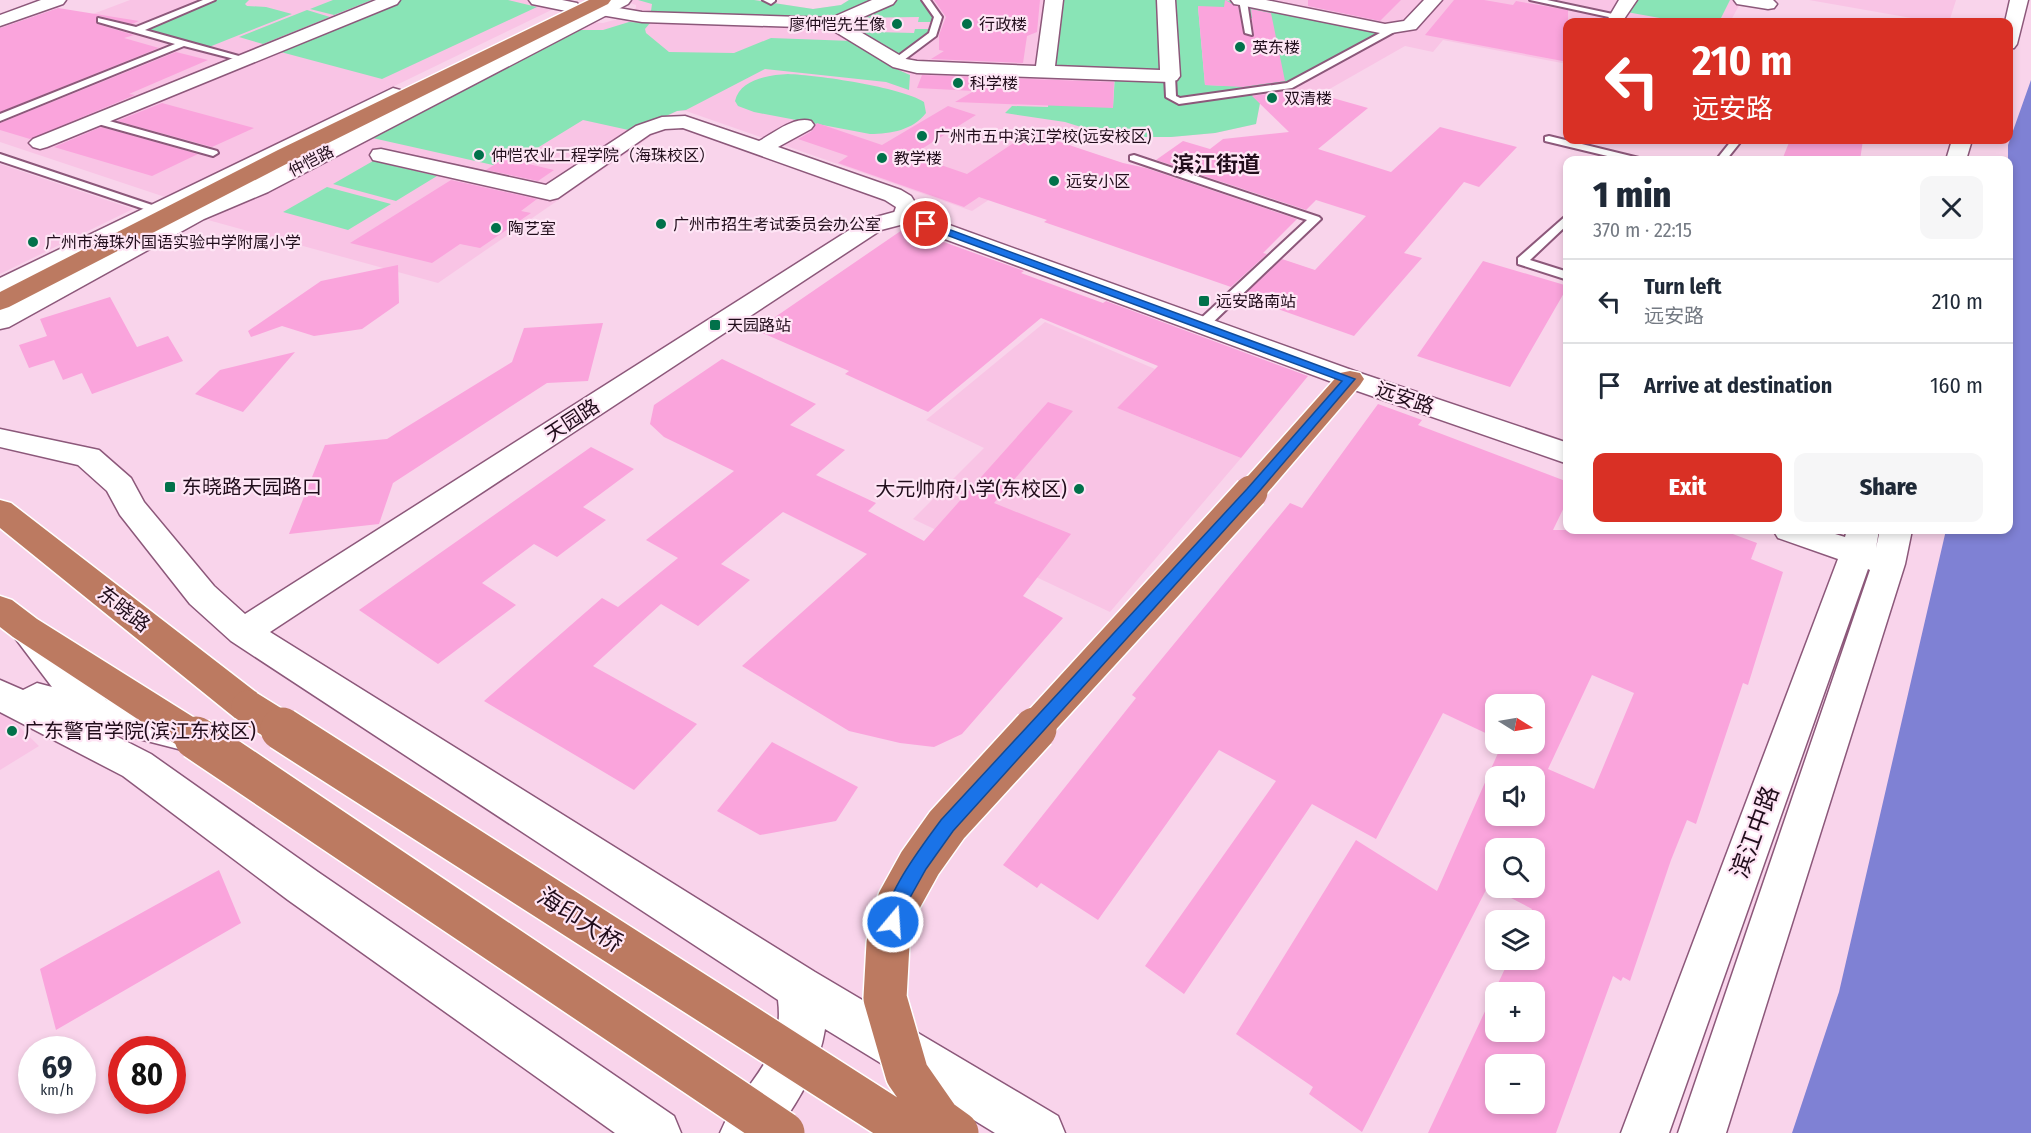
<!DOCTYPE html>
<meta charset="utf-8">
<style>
body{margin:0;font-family:"Fira Sans Condensed","Noto Sans SC",sans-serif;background:#f6f6f7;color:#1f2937;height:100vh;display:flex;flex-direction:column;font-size:22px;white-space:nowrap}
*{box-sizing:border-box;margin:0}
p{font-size:20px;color:#747a83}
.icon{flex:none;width:33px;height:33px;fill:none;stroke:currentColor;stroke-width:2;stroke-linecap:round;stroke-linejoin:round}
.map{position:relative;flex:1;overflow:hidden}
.sheet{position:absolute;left:1563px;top:156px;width:450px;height:378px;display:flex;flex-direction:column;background:#fff;border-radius:12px;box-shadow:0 3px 9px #0003}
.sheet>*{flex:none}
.top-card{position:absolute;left:1563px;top:18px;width:450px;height:126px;border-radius:12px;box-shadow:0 3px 9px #0003;background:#d93025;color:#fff;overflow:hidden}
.needle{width:39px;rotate:101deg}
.buttons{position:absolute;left:1485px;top:694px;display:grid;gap:12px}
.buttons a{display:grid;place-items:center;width:60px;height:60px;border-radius:12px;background:#fff;box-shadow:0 3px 9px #0003;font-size:30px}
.speed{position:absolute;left:18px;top:1036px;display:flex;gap:12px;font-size:30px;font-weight:700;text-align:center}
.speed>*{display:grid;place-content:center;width:78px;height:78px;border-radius:50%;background:#fff;box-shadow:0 3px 9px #0003;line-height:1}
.speed small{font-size:15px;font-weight:400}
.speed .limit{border:9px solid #d22;background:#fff;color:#111}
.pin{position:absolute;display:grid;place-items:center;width:51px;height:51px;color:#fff;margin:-26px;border:3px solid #fff;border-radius:50%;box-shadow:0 2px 6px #0007}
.me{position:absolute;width:66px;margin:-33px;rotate:18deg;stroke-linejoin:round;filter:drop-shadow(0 0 4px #0008)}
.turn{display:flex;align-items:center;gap:21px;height:126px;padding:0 30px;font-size:27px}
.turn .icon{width:78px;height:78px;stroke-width:2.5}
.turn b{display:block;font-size:42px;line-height:51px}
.round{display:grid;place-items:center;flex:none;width:63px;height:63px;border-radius:12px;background:#f6f6f7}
.head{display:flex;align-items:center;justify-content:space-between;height:102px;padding:0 30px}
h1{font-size:36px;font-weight:800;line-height:45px}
.button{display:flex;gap:12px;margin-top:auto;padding:12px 30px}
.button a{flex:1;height:69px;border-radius:12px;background:#d93025;color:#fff;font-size:24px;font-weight:800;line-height:69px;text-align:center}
.button a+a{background:#f6f6f7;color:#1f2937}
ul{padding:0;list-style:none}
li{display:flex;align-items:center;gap:18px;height:84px;padding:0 30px;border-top:2px solid #e0e1e3}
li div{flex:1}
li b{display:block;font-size:22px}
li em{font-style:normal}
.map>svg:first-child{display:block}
</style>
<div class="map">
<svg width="2031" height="1133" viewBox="0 0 2031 1133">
<rect width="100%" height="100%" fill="#f9d4eb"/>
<path fill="#f9c4e5" d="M130,0H572L165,197L0,142V49Z
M632,0H755L813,9L841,5L849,0H1742L1730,22H1568L1567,64L1443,40L1433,52L1405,46L1319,95L1260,103L1256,124L1215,133L1171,137H1113L1093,131L972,211L686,111H677L653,124L660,130L438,283L208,220L589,22L603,23L618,19L636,8V5L627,2Z
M1809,0H1956L1949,22H1934Z
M0,164L133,209L0,274Z
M1045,322L1155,369L1117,408L1241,458L1110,612L913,519L984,448L926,420Z
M0,713L8,716L39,746L0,770Z"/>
<path fill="#89e4b6" d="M211,0H249L245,4L247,6L266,7L292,14L204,49L136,30Z
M333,0H372L334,15L310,9Z
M401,0H508L537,7L382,79L277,51Z
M638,0H754L813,9L841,5L849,0H876L831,19L645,14L651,11L652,4Z
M887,0H926L937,22H918L919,17L843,18Z
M1054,0H1225L1235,2L1236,7H1198L1205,85L1232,86L1272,19L1251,18L1249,4L1386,33L1289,86L1250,93L1260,103L1256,124L1215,133L1171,137H1113L1065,122L1005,113L1012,106L1048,107L1049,97L1078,106L1113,107L1115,75L1045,72Z
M1628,0H1730L1719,22H1682L1621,11Z
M307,10L330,17L263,44L239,37Z
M629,22L650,23L645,29L646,33L669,52L734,53L771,38L852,41L894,68L910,75L909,90L886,82L765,69L686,110L677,111L633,131L583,120L516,161L503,159L493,165L368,137L573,30H603Z
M840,27L876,28L875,32L914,33L915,29H934L897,61Z
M788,74C817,75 901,87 924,102L926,113C913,130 891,134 870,134L754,112L738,106L735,101C740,79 769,75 788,74Z
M373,161L437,176L396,201L333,184Z
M327,187L391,204L348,230L283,212Z"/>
<path fill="#7f81d4" d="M2031,80V1133H1792L1839,992L1946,530H2008V145Z"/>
<path fill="#faa4dc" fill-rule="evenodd" d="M934,0H1040L1037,32L1027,36L1023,63L931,59L944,51L939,50V35L946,17Z
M1225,0L1238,7L1244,35L1254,36L1251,9L1271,13L1285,81L1243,87L1205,85L1198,6L1224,7Z
M1308,0H1401L1380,21L1308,6Z
M1454,0H1484L1513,5L1516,1L1568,10V62L1425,35Z
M58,8L139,21L132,24L99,16L96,18L97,24L134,35L124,38L159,48L0,112V28Z
M176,52L208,60L129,94L135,95L30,139L0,130V123Z
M922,75L1114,82L1113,108L955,102L974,91L917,88Z
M1301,89L1368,108L1318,149L1391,172L1440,127L1517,147L1479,187L1464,182L1404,253L1422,258L1354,336L1255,301L1259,297L1247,292L1282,259L1315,270L1366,216L1316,200L1306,210L1156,160L1183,141L1210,149L1223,139L1289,132L1252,96L1287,91L1288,96Z
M162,103L254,128L212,147L117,121Z
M948,106L976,115L912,155L967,174L1030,132L1123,163L1146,168L1297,219L1263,253L1267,254L1231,287L1044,222L1047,220L979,197L964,207L838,163L848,156L798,139L812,131L817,123L882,145Z
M101,127L198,154L152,176L54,147Z
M1790,140H1863L1860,160H1782Z
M503,159L516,161L554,170L538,181L486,170Z
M451,180L537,199L521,211L531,213L480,248L460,244L432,263L350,243Z
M905,228L1024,271L1021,273L1103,303L1106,301L1308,376L1241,458L1117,408L1158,366L1041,318L928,412L845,374L849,371L756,330Z
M1483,261L1568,286L1510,387L1417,356Z
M398,265L399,303L362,329L314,336L282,326L251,337L248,331L321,281Z
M110,297L137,347L168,336L183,361L92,394L82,373L63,380L54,360L29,368L19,345L47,336L40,319Z
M603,323L588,381L547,383L393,483L379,524L289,534L325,445L387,439L512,362L524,328Z
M295,352L243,412L195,394L220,370Z
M722,359L816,404L790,425L845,450L816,475L876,503L868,511L924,541L1048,402L1073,411L994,503L1071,534L1023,596L1063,618L962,734L934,747L900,743L849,731L742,666L867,554L783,512L721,564L750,580L698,626L661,604L593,666L697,724L634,790L484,701L602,598L618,607L678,558L646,540L734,471L664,437L650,424L654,405Z
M1378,404L1422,420L1418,425L1568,482V499L1553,530H1722L1757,543L1751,559L1783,572L1748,685L1743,683L1696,824L1687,820L1671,860L1630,981L1623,977L1621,981L1613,976L1556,1133H1428L1509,960H1534V921H1527L1532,909L1488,886L1362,1132L1309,1094L1313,1087L1236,1034L1356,840L1437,891L1502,744H1534V705H1496V738L1443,713L1376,839L1312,804L1184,994L1145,966L1276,781L1219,750L1098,920L1041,883L1037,888L1003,865L1136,698L1132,695L1290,503L1302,508ZM1592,675L1634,693L1594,789L1548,769ZM1496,777H1534V816H1496ZM1496,849H1534V888H1496ZM1496,993H1534V1032H1496ZM1496,1065H1534V1104H1496Z
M591,447L634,469L583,507L606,520L557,557L534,544L482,583L516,605L438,664L359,610Z
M772,742L858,787L836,821L760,835L717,811Z
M219,870L241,923L56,1030L40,969Z"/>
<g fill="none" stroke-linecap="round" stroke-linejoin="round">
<defs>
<path id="lane" d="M203,0H215L145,30L246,58V62L184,46L0,121V114L175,44L98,22V18L136,27Z
M763,0H775V1L771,4Z
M922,0H930L942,17L936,36L900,63H894V59L929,33L934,17Z
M1239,0L1247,1L1252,35L1245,33Z
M1530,0H1547L1622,16L1618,19Z
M1393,26L1397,29L1396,31L1292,88L1179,104L1166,97L1165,76L1170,73L1175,76L1176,96L1180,98L1287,83Z
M95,117L217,151L218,153L213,156L91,122L90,120Z
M1549,136L1639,158L1640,160H1624L1545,141V137Z
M1732,140H1742L1726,160H1716Z
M0,154L161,208L163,210L161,212H153L0,161Z
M1134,155L1319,217L1321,219L1207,328H1197L1195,325L1197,322L1307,220L1130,160V156Z
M1568,214V224L1530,260L1568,272V280L1518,264V258Z"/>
<path id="street" d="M376,0H400L397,4L47,147L40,149L33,147L29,143L33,139Z
M529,0H562L577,3L580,7L577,11L571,12L532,4Z
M872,0H896L893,4L847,24L906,59L917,61L1036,66L1045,0H1063L1055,66L1160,70L1157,0H1175L1180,76L1177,80L1170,82L917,73L893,67L829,28L642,22L601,15L595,14L592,10L595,6L601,5L642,12L831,18Z
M1231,0H1266L1385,24L1404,21L1424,0H1442L1416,29L1385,34L1240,5L1234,4Z
M1619,0H1637L1622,22H1606Z
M1734,0H1773L1777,4L1774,8L1768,9L1737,4Z
M685,116L759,141C774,133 794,116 811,121L814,125L811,129L778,147L901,190L911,196L918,207L913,221L905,223L897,221L893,216L896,207L885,200L683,128L665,129L650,134L558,198L550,200L373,160L370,155L373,150L381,149L546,185L636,126L662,117Z"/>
<path id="secondary" d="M41,0H66L63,4L0,26V15Z
M609,0H631L628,4L268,192L204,219L9,327L0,329V310L188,209L252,182Z
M2010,0H2028L2017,44L2014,48L2008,49V22H2005Z
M393,88L400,90L403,94L400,98L9,293L0,296V278Z
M1952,140H1972L1966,160H1946Z
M905,209L1360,373L1568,443V464L1340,385L904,224L881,230L270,632L815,972L1058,1116L1065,1133H995L825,1029C819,1067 798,1103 775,1133H720C740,1084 786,1062 778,1000L231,641L190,604L120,515L107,491L78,465L0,447V429L99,450L131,478L144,502L214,586L245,614L865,220Z
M1773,530H1822L1845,537L1847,530H1879L1876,548L1880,530H1912L1905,564L1726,1133H1678L1870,570L1868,569L1669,1133H1621L1838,559L1778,538Z
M26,617L38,621L106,700L203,725L209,736L203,747L190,752L104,730L151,754L318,872L674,1116L681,1133H615L288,900L123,776L0,712V680L23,690L37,683L52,687L9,630L14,621Z"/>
<path id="highway" d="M589,0H611L608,4L294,160L9,307L0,310V292L278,150Z
M1350,371L1360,373L1364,379L1360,385L1262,499L1251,502L1240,499L1236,492L1240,485L1340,373Z
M0,500L11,503L261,696L266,707L261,718L248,722L235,718L0,528Z
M0,596L12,600L37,619L209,727L215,738L209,749L196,754L183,749L13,637L0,627Z"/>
</defs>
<use href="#lane" stroke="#8c587a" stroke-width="4"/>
<use href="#street" stroke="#8c587a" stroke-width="3"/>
<use href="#secondary" stroke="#8c587a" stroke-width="3"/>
<use href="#highway" stroke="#fff" stroke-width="3"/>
<use href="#lane" fill="#fff" fill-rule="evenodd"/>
<use href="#street" fill="#fff" fill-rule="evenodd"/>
<use href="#secondary" fill="#fff" fill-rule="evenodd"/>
<use href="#highway" fill="#bc7a61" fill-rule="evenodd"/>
<defs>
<path id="highway-bridge-far1" d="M248,707L285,730
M1033,730L1251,492"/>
<path id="highway-bridge" d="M282,729L913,1133
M196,738L783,1133
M957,1133L939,1120L907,1074L885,998L888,944L899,901L920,863L947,825L1035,729"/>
</defs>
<use href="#highway-bridge-far1" stroke="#fff" stroke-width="36" stroke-linecap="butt"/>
<use href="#highway-bridge" stroke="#fff" stroke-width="46" stroke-linecap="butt"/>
<use href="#highway-bridge-far1" stroke="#bc7a61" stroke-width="33"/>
<use href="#highway-bridge" stroke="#bc7a61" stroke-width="43"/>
</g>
<path fill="#1a73e8" stroke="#114b97" stroke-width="1.5" d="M922,222H929L1355,379L1256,495L953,831L926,869L907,903L899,928L893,931L887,928C876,904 926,841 941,820L1247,489L1342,381L922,226Z"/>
<g fill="#01714a" stroke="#fee5f5" stroke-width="2">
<circle cx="897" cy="24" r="6"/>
<circle cx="967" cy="24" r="6"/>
<circle cx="1240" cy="47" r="6"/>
<circle cx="958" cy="83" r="6"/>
<circle cx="1272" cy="98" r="6"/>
<circle cx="922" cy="136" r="6"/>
<circle cx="479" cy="155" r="6"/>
<circle cx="882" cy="158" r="6"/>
<circle cx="1054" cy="181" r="6"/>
<circle cx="661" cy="224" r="6"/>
<circle cx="496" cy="228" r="6"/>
<circle cx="33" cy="242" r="6"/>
<rect x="1198" y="295" width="12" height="12" rx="3"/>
<rect x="709" y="319" width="12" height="12" rx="3"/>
<rect x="164" y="481" width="12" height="12" rx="3"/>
<circle cx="1079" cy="489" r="6"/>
<circle cx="12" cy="731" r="6"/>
</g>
<g text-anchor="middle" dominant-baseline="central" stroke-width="4.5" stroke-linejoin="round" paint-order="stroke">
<g font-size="16" fill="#210d1b" stroke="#fee5f5" text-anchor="start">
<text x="885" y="24" text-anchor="end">廖仲恺先生像</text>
<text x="979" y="24">行政楼</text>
<text x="1252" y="47">英东楼</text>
<text x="970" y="83">科学楼</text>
<text x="1284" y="98">双清楼</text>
<text x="934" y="136">广州市五中滨江学校(远安校区)</text>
<text x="491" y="155">仲恺农业工程学院（海珠校区）</text>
<text x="894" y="158">教学楼</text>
<text x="1066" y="181">远安小区</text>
<text x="673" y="224">广州市招生考试委员会办公室</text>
<text x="508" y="228">陶艺室</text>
<text x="45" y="242">广州市海珠外国语实验中学附属小学</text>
<text x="1216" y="301">远安路南站</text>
<text x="727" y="325">天园路站</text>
</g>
<g font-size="16" fill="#210d1b" stroke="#fee5f5">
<text transform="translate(311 161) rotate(-27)">仲恺路</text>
</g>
<g font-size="20" fill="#210d1b" stroke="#fee5f5">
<text transform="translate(1405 398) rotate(19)">远安路</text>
<text transform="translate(572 420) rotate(-33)">天园路</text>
<text transform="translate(124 609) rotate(38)">东晓路</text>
</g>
<g font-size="20" fill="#210d1b" stroke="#fee5f5" text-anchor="start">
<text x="182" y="487">东晓路天园路口</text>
<text x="1067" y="489" text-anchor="end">大元帅府小学(东校区)</text>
<text x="24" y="731">广东警官学院(滨江东校区)</text>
</g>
<g font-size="22" font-weight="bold" fill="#210d1b" stroke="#fee5f5">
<text x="1216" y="164">滨江街道</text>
</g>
<g font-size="24" fill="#210d1b" stroke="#fee5f5">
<text transform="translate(1755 832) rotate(-70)">滨江中路</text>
<text transform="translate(580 920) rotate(33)">海印大桥</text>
</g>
</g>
</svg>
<div class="buttons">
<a><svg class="needle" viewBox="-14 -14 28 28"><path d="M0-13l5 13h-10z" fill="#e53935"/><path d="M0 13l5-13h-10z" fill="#747a83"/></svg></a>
<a><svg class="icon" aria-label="sound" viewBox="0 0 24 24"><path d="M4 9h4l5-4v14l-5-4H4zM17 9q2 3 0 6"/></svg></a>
<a><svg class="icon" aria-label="search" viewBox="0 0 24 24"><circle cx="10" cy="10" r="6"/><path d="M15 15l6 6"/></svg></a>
<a><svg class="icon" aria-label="layers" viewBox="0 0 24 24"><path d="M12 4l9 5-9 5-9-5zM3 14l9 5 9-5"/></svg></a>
<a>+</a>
<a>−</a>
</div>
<div class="speed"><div>69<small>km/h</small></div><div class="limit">80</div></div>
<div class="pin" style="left:926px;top:224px;background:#d93025"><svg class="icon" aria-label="arrive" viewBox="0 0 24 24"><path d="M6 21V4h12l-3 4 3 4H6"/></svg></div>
<svg class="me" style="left:893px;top:922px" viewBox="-20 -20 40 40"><circle r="17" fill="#1a73e8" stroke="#fff" stroke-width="3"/><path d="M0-11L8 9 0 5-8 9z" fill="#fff"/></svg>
<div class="top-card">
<div class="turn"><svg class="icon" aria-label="left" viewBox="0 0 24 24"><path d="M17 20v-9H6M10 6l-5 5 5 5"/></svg><div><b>210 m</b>远安路</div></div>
</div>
<section class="sheet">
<div class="head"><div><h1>1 min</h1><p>370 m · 22:15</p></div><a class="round"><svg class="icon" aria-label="close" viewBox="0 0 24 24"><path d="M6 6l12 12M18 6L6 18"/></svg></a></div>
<ul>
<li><svg class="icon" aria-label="left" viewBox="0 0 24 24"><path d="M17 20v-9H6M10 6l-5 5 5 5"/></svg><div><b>Turn left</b><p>远安路</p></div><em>210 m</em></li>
<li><svg class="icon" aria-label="arrive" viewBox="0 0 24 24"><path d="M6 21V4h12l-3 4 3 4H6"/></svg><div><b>Arrive at destination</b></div><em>160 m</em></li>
</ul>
<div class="button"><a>Exit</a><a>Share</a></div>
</section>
</div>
